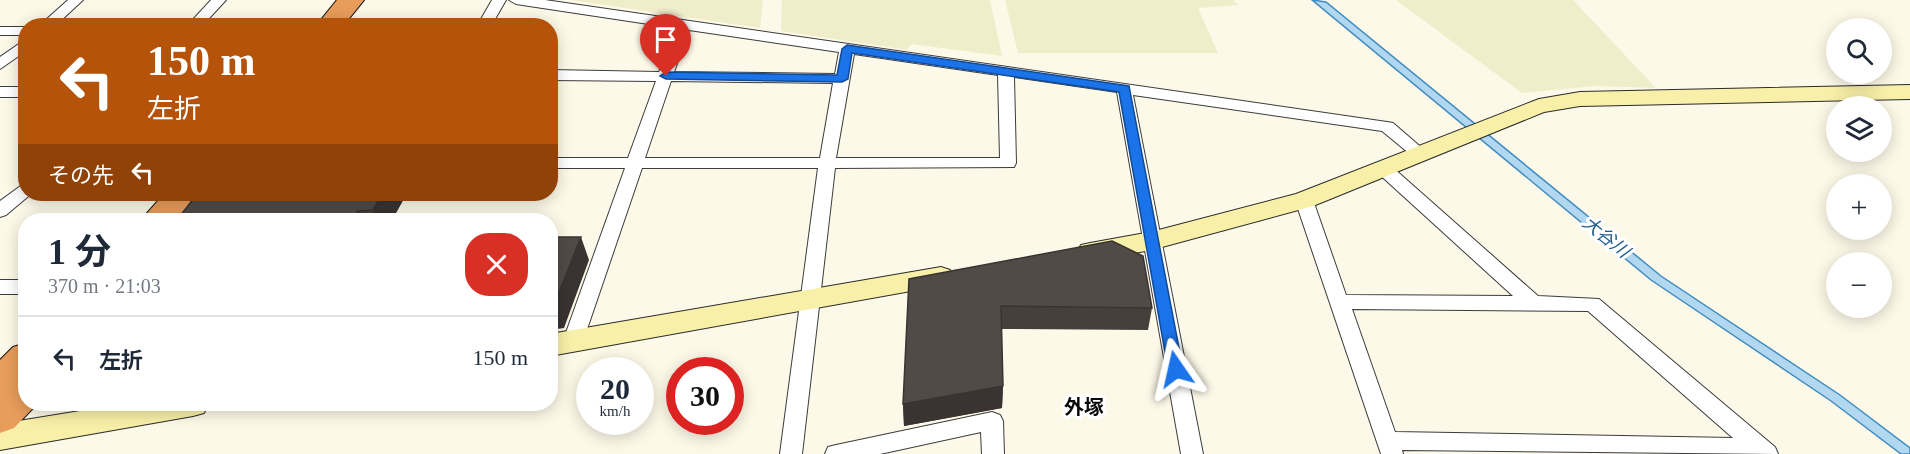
<!DOCTYPE html>
<html lang="ja">
<meta charset="utf-8">
<style>
body{margin:0;font-family:"Times New Roman","Noto Sans JP",serif;background:#f2f2f3;color:#1f2937;height:100vh;display:flex;flex-direction:column;font-size:22px;white-space:nowrap}
*{box-sizing:border-box;margin:0}
p{font-size:20px;color:#747a83}
.icon{flex:none;width:33px;height:33px;fill:none;stroke:currentColor;stroke-width:2;stroke-linecap:round;stroke-linejoin:round}
.map{position:relative;flex:1;overflow:hidden}
.panel{position:absolute;left:18px;top:213px;width:540px;height:198px;display:flex;flex-direction:column;background:#fff;border-radius:24px;box-shadow:0 3px 15px #0003}
.panel>*{flex:none}
.guide{position:absolute;left:18px;top:18px;width:540px;height:183px;border-radius:24px;box-shadow:0 3px 15px #0003;background:#b45309;color:#fff;overflow:hidden}
.controls{position:absolute;left:1826px;top:18px;display:grid;gap:12px}
.controls a{display:grid;place-items:center;width:66px;height:66px;border-radius:50%;background:#fff;box-shadow:0 3px 15px #0003;font-size:30px}
.speed{position:absolute;left:576px;top:357px;display:flex;gap:12px;font-size:30px;font-weight:700;text-align:center}
.speed>*{display:grid;place-content:center;width:78px;height:78px;border-radius:50%;background:#fff;box-shadow:0 3px 15px #0003;line-height:1}
.speed small{font-size:15px;font-weight:400}
.speed .limit{border:9px solid #d22;background:#fff;color:#111}
.pin{position:absolute;display:grid;place-items:center;width:51px;height:51px;color:#fff;margin:-62px -26px;border-radius:50% 50% 50% 0;rotate:-45deg;box-shadow:0 0 6px #0007}
.pin .icon{rotate:45deg}
.me{position:absolute;width:66px;margin:-33px;rotate:349deg;stroke-linejoin:round;filter:drop-shadow(0 0 4px #0008)}
.turn{display:flex;align-items:center;gap:21px;height:126px;padding:0 30px;font-size:27px}
.turn .icon{width:78px;height:78px;stroke-width:2.5}
.turn b{display:block;font-size:42px;line-height:51px}
.then{display:flex;align-items:center;height:57px;padding:0 30px;background:#0003;gap:12px;font-size:22px}
.round{display:grid;place-items:center;flex:none;width:63px;height:63px;border-radius:24px;background:#f2f2f3}
.head{display:flex;align-items:center;justify-content:space-between;height:102px;padding:0 30px}
h1{font-size:36px;font-weight:700;line-height:45px}
ul{padding:0;list-style:none}
li{display:flex;align-items:center;gap:18px;height:84px;padding:0 30px;border-top:2px solid #e0e1e3}
li div{flex:1}
li b{display:block;font-size:22px}
li em{font-style:normal}
.map>svg:first-child{display:block}
</style>
<div class="map">
<svg width="1910" height="454" viewBox="0 0 1910 454">
<rect width="100%" height="100%" fill="#fdf9e8"/>
<path fill="#f0edcb" d="M571,0H763L760,28Z
M782,0H990L1002,56L912,44L907,50L781,31Z
M1005,0H1233L1239,5L1198,8L1218,53H1018Z
M1396,0H1573L1656,88L1595,86L1522,93Z"/>
<path fill="#b1d8f0" stroke="#3e8bc1" stroke-width="1.5" d="M1312,0L1326,2L1661,276L1840,395L1910,448V454H1901L1831,401L1651,280Z"/>
<g fill="none" stroke-linecap="round" stroke-linejoin="round">
<defs>
<path id="street" d="M68,0H83L55,26H39Z
M211,0H226L202,26H187Z
M492,0H506L491,26H477Z
M509,0H545L1387,122L1393,123L1430,155L1422,160L1416,159L1382,131L1133,95L1203,454H1181L1117,92L1014,77L1016,163L1014,167L835,168L802,454H780L818,168H642L583,341L580,346L573,349L566,346L563,341L625,168H550V158H628L656,81L550,80V70L659,72L675,28L516,4ZM689,30L839,52L835,74L674,72ZM854,54L998,75L1000,158H836ZM671,81L833,83L820,158H645Z
M0,27H26V35H0Z
M26,39V51L0,69V57Z
M0,87H26V97H0Z
M1385,164L1391,166L1538,296L1599,299L1775,447L1778,454L1402,450L1403,454H1381L1295,200L1298,196H1310L1313,200L1346,295L1513,296L1379,174L1377,170L1379,166ZM1352,309L1588,311L1733,438L1395,432Z
M26,182V194H31L6,215L0,217V201Z
M0,280H26V294H0Z
M992,412L1000,415L1003,421L1004,454H982L981,432L880,454H825L828,447L836,445Z"/>
<path id="secondary" d="M1910,85V99L1580,106L1544,112L1313,206L1151,250L1090,261L1081,259L1077,252L1081,245L1090,243L1151,232L1296,194L1539,99L1580,92Z
M941,267L950,270L954,277L950,284L550,356V334Z
M123,404H208L204,413L193,416L0,450V424Z"/>
<path id="highway" d="M337,0H364L343,26H316Z
M164,194H198L176,220H141Z
M26,343V404H37L14,428L0,433V360L13,347Z"/>
</defs>
<use href="#street" stroke="#3c3c3c" stroke-width="2"/>
<use href="#secondary" stroke="#2b2b2b" stroke-width="2"/>
<use href="#highway" stroke="#1a1a1a" stroke-width="2"/>
<use href="#street" fill="#fff" fill-rule="evenodd"/>
<use href="#secondary" fill="#f8f0a8" fill-rule="evenodd"/>
<use href="#highway" fill="#e89d5b" fill-rule="evenodd"/>
</g>
<path fill="#46403d" d="M197,194H405L406,195L392,220H177Z
M909,279L1152,308L1148,330L1001,329L1003,386L1002,408L904,426L903,404Z"/>
<path fill="#393432" d="M382,194H405L406,195L392,220H378L373,210Z
M358,211L364,220H352Z
M581,237L589,260L564,328L550,330V305Z
M1003,386L1002,408L904,426L903,404Z"/>
<path fill="#514b47" stroke="#393432" stroke-width="1.5" d="M197,194H382L373,210L358,211L352,220H177Z
M550,237H581L554,305H550Z
M1112,241L1143,256L1152,308L1001,306L1003,386L903,404L909,279Z"/>
<path fill="#1a73e8" stroke="#114b97" stroke-width="1.5" d="M847,45L1129,86L1183,369L1181,373H1170L1168,369L1119,92L852,53L848,79L842,82L666,79L660,76L666,72L837,75L842,49Z"/>
<g text-anchor="middle" dominant-baseline="central" stroke-width="6" stroke-linejoin="round" paint-order="stroke">
<g font-size="18" font-style="italic" fill="#1f5d8f" stroke="#fff">
<text transform="translate(1606 237) rotate(39)">大谷川</text>
</g>
<g font-size="20" font-weight="bold" fill="#090909" stroke="#fff">
<text x="1084" y="407">外塚</text>
</g>
</g>
</svg>
<div class="controls">
<a><svg class="icon" aria-label="search" viewBox="0 0 24 24"><circle cx="10" cy="10" r="6"/><path d="M15 15l6 6"/></svg></a>
<a><svg class="icon" aria-label="layers" viewBox="0 0 24 24"><path d="M12 4l9 5-9 5-9-5zM3 14l9 5 9-5"/></svg></a>
<a>+</a>
<a>−</a>
</div>
<div class="speed"><div>20<small>km/h</small></div><div class="limit">30</div></div>
<div class="pin" style="left:666px;top:76px;background:#d93025"><svg class="icon" aria-label="arrive" viewBox="0 0 24 24"><path d="M6 21V4h12l-3 4 3 4H6"/></svg></div>
<svg class="me" style="left:1176px;top:369px" viewBox="-20 -20 40 40"><path d="M0-17L14 15 0 8-14 15z" fill="#1a73e8" stroke="#fff" stroke-width="4"/></svg>
<div class="guide">
<div class="turn"><svg class="icon" aria-label="left" viewBox="0 0 24 24"><path d="M17 20v-9H6M10 6l-5 5 5 5"/></svg><div><b>150 m</b>左折</div></div>
<div class="then">その先<svg class="icon" aria-label="left" viewBox="0 0 24 24"><path d="M17 20v-9H6M10 6l-5 5 5 5"/></svg></div>
</div>
<section class="panel">
<div class="head"><div><h1>1 分</h1><p>370 m · 21:03</p></div><a class="round" style="background:#d93025;color:#fff"><svg class="icon" aria-label="close" viewBox="0 0 24 24"><path d="M6 6l12 12M18 6L6 18"/></svg></a></div>
<ul>
<li><svg class="icon" aria-label="left" viewBox="0 0 24 24"><path d="M17 20v-9H6M10 6l-5 5 5 5"/></svg><div><b>左折</b></div><em>150 m</em></li>
</ul>
</section>
</div>
